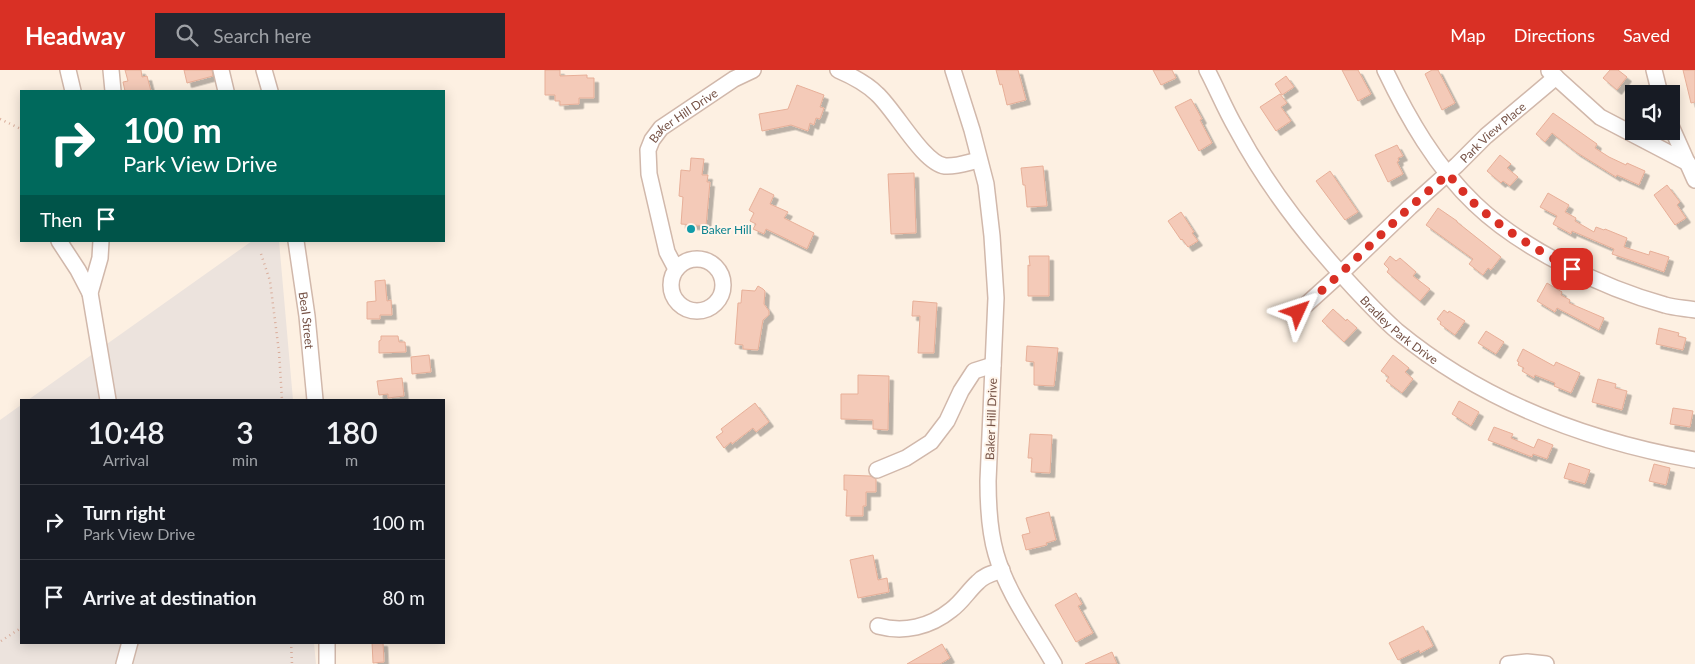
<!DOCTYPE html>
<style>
body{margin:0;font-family:Lato,sans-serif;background:#242831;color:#f1f3f6;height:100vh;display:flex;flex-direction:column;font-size:19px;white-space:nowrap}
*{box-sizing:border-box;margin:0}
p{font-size:16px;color:#9ea1a6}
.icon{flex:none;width:28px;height:28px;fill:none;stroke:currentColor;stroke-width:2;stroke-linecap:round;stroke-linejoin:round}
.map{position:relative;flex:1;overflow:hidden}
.panel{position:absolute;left:20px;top:329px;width:425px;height:245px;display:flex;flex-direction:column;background:#171b24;border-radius:0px;box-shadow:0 2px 12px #0003}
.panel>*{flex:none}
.guide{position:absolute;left:20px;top:20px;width:425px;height:152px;border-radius:0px;box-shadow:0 2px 12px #0003;background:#00695c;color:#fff;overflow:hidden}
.fabs{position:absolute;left:1625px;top:15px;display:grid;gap:10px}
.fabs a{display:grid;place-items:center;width:55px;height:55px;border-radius:0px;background:#171b24;box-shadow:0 2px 12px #0003;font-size:25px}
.pin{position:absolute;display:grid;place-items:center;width:42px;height:42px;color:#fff;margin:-21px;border-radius:10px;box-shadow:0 2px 8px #0006}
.me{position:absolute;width:55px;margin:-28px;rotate:48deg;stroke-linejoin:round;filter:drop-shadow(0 0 4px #0008)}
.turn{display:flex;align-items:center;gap:18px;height:105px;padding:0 20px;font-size:22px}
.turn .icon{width:65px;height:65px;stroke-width:2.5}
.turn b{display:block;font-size:35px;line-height:42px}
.then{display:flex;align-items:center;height:48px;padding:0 20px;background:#0003;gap:10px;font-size:19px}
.eta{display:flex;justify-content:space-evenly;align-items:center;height:85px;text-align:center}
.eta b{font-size:30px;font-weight:600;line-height:35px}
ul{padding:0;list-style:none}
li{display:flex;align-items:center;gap:15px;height:75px;padding:0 20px;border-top:1px solid #363941}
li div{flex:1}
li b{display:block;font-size:19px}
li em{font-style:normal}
header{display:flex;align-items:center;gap:30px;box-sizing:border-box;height:70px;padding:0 25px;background:#d93025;color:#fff}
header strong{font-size:24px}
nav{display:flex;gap:28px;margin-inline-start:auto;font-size:18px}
.search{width:350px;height:45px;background:#242831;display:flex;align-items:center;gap:12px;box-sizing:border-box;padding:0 18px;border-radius:0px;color:#9ea1a6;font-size:19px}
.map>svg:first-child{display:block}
</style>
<header>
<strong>Headway</strong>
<div class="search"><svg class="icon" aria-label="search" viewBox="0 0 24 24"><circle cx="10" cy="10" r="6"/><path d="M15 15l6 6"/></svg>Search here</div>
<nav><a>Map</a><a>Directions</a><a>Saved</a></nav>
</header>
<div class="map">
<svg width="1695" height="594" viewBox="0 0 1695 594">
<defs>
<filter id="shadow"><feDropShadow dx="4.5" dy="4.5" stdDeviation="0" flood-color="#0004"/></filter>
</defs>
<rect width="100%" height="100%" fill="#fdf0e2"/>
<path fill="#ece3dd" d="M252,171H279L293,330H28Z
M21,335V572L314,573L316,594H0V350Z"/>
<path fill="#f4cab8" stroke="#e7af98" filter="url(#shadow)" d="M125,0H141L142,7L147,6L151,21H125L123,12L128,11Z
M184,0H212L213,6L187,13Z
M545,0H560V6L587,5V8H594V28H579V34L560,35V31H555V25H545Z
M996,0H1018L1026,30L1007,35L1002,14L1000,15Z
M1153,0H1172L1176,8L1161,15Z
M1342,0H1358L1371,24L1358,31Z
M1432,0H1438L1455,33L1442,40L1425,4Z
M1610,0H1618L1627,7L1617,20L1603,8Z
M1683,0H1695V32L1691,33Z
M1286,6L1294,17L1282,25L1275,14Z
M797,15L824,25L820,37L824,38L820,49L816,48L814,55L810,53L808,61L791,55L762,61L759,44L788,39Z
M1280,24L1287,33L1281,37L1291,51L1276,61L1260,37Z
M1191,29L1202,49L1200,50L1212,73L1199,81L1175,37Z
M1553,43L1597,74L1595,78L1609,87L1626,95L1627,93L1645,101L1639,115L1617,105L1616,107L1576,82L1552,63L1545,72L1536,64Z
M1397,75L1403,86L1398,88L1399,91L1397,92L1403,104L1388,112L1375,85Z
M1500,85L1511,94L1507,98L1518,107L1510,116L1503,111L1501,113L1487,101Z
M691,88L704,89L702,105H708L707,112H710L706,156L681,154L683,127L679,126L681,100L690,101Z
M1043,96L1047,136L1027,137L1025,115H1023L1021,98Z
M1330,101L1358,142L1345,150L1316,111Z
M914,103L916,163L891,164L888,104Z
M1667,115L1680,132L1677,135L1686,148L1675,155L1654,125Z
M760,118L774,125L770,134L788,142L784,148L814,163L807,179L766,159L764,164L753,159L756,154L750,151L754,143L749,140Z
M1548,123L1569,135L1565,142L1576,148L1575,151L1594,162L1596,157L1604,160L1605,159L1627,168L1624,177L1649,185L1650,181L1669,187L1664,202L1612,184L1614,179L1572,161L1571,164L1553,154L1557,146L1540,137Z
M1438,138L1457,151V152L1501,187L1491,200L1488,198L1483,205L1469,194L1473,189L1426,155Z
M1181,142L1194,162L1192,163L1198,171L1188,177L1182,169L1181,170L1168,151Z
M1029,186H1049V226H1028V195L1030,196Z
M1390,186L1396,191L1400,188L1416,202L1413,206L1430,219L1420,231L1387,202L1389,199L1384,194Z
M385,210L387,231L391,230L392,245H380V249H367V232L376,231L375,211Z
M1547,213L1562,222L1561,225L1570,230L1569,233L1604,248L1599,260L1557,238L1555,242L1537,231Z
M758,216L763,219L765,221L764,234L769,241V245L763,250L758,280L743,279V275L735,274L738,233H741L742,220L755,221Z
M913,231L937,233L934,283H918L920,246H912Z
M1333,239L1346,251L1347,249L1357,258L1344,272L1322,251Z
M1444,240L1448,243L1449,241L1465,251L1455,265L1440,254L1441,252L1437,249Z
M1659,258L1679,263L1678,266L1686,268L1683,280L1656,274Z
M1486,261L1504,272L1496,284L1478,273Z
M381,266H398L399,272H405L406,282L379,283V271L381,270Z
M1027,276L1058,278L1054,316L1034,315V292L1026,291Z
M1523,279L1554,296L1556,292L1580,303L1571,323L1554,316L1555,313L1535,305L1534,308L1522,301L1524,298L1518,295L1519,292L1517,291Z
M429,285L431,302L412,304L411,287Z
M1393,285L1409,298L1405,302L1413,309L1402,323L1386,311L1389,307L1381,301Z
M858,305L889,306L888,360L873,359V350L841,349V324H858Z
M402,308L404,326L388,328V324L379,325L377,311Z
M1598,309L1616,314L1615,318L1627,321L1622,340L1592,332Z
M1459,331L1479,342L1471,356L1452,344Z
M755,333L769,352L756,362L753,358L732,374L731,372L724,378L716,367L723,362L721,359Z
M1673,338L1693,341L1690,357L1670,354Z
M1494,357L1513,364L1511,368L1534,378L1538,369L1553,375L1547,389L1533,384L1532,387L1488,370Z
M1030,364L1052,365L1050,403L1031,402L1032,388H1028Z
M1569,393L1590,400L1585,414L1564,408Z
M1654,394L1670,398L1666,415L1649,411Z
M844,405L870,406L876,409V422H866V436H863V446H846L847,420H844Z
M1049,442L1056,470L1046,473L1047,475L1026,480L1022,465L1030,463L1026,448Z
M873,485L878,510L887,508L889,522L858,528L850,490Z
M1076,523L1082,534L1078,536L1093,563L1076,572L1055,535Z
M1423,556L1433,576L1420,583L1419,580L1398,590L1389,573Z
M372,572H383L384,592L373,593Z
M942,574L950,588L940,594H907Z
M1112,582L1117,594H1085Z"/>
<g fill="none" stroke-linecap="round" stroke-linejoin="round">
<defs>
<g id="minor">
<path d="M68,0L73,21"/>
<path d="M111,0L113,21"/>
<path d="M221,0L226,21"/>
<path d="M264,0L270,21"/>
<path d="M838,0C852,6 866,13 877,24C895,40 923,93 945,96C957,97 969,92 979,90"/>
<path d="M953,0L972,60L986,114L992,166L996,228L988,411C988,436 989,460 996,484C1007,523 1034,559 1054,594"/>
<path id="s1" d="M1207,0C1217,19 1225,39 1236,58C1267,116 1309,170 1354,218C1368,233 1382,248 1397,261C1482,331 1588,371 1695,390"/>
<path d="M1385,0C1408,48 1436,97 1475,134C1522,179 1603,218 1665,235C1675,238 1685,238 1695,240"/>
<path d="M1654,0L1660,24"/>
<path d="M1549,1L1600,47L1688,93"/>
<path d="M1671,56L1695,110"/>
<path d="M59,171L78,200L90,223"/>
<path d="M101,171L100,188L90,223L108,330"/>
<path id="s2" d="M296,171L307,246L315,330"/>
<circle cx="697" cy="215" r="26"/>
<path id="s3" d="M676,199L667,182L649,104L648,80L652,70L661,58L734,9L753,0"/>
<path id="s4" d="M1298,242L1340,204L1410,137L1457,95L1486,66L1556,7"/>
<path d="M877,400L906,388L931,372L947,351L961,321L974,301L993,295"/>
<path d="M878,556C904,563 930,557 951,540C962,532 968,521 978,512C984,505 994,503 1002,500"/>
<path d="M327,572V594"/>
<path d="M124,594L130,572"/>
<path d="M1508,594L1527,592L1546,594"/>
</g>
</defs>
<use href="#minor" stroke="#d1b8ab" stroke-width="18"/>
<path stroke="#d9ad9b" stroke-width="2.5" stroke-dasharray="1 4" stroke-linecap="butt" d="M0,49L21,59
M261,184L270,211L279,282L282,330
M1,571L21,558
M291,572L292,594"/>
<use href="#minor" stroke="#fff" stroke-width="15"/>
</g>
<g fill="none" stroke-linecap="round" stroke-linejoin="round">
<path stroke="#d93025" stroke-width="9" stroke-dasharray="0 16.2" d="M1298,242L1340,204L1410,137L1448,104C1457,114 1466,126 1476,135C1505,161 1539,181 1572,199"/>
</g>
<circle fill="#0f9aa8" stroke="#fff4e9" stroke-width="2" cx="691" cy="159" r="5"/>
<g text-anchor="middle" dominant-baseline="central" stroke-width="4" stroke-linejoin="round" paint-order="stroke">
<g font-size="12" fill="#765347" stroke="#fff4e9">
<text stroke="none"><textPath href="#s3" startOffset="174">Baker Hill Drive</textPath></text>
<text stroke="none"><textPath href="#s4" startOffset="265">Park View Place</textPath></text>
<text stroke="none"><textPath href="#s2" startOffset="80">Beal Street</textPath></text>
<text stroke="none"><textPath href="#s1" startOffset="326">Bradley Park Drive</textPath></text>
<text transform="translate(991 349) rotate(-88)">Baker Hill Drive</text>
</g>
<g font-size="12" fill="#0d838f" stroke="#fff4e9" text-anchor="start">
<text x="701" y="159">Baker Hill</text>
</g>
</g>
</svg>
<div class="fabs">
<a><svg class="icon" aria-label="sound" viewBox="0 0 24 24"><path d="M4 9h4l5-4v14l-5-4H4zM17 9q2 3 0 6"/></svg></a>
</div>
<div class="pin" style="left:1572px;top:199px;background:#d93025"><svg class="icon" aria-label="arrive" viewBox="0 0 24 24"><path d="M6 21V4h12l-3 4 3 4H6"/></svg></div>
<svg class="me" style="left:1298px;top:242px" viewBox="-20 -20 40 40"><path d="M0-17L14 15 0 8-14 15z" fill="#d93025" stroke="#fff" stroke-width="4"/></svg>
<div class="guide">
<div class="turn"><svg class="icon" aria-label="right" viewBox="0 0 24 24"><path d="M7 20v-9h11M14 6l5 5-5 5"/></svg><div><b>100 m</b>Park View Drive</div></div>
<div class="then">Then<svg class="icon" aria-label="arrive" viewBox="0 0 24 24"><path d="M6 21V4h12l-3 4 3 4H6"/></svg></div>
</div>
<section class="panel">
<div class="eta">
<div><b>10:48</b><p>Arrival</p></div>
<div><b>3</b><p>min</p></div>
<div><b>180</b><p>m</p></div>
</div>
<ul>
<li><svg class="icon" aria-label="right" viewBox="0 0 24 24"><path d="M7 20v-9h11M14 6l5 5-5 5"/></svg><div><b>Turn right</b><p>Park View Drive</p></div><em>100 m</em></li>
<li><svg class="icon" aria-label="arrive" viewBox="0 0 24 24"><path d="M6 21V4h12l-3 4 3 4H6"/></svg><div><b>Arrive at destination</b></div><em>80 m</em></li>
</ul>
</section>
</div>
